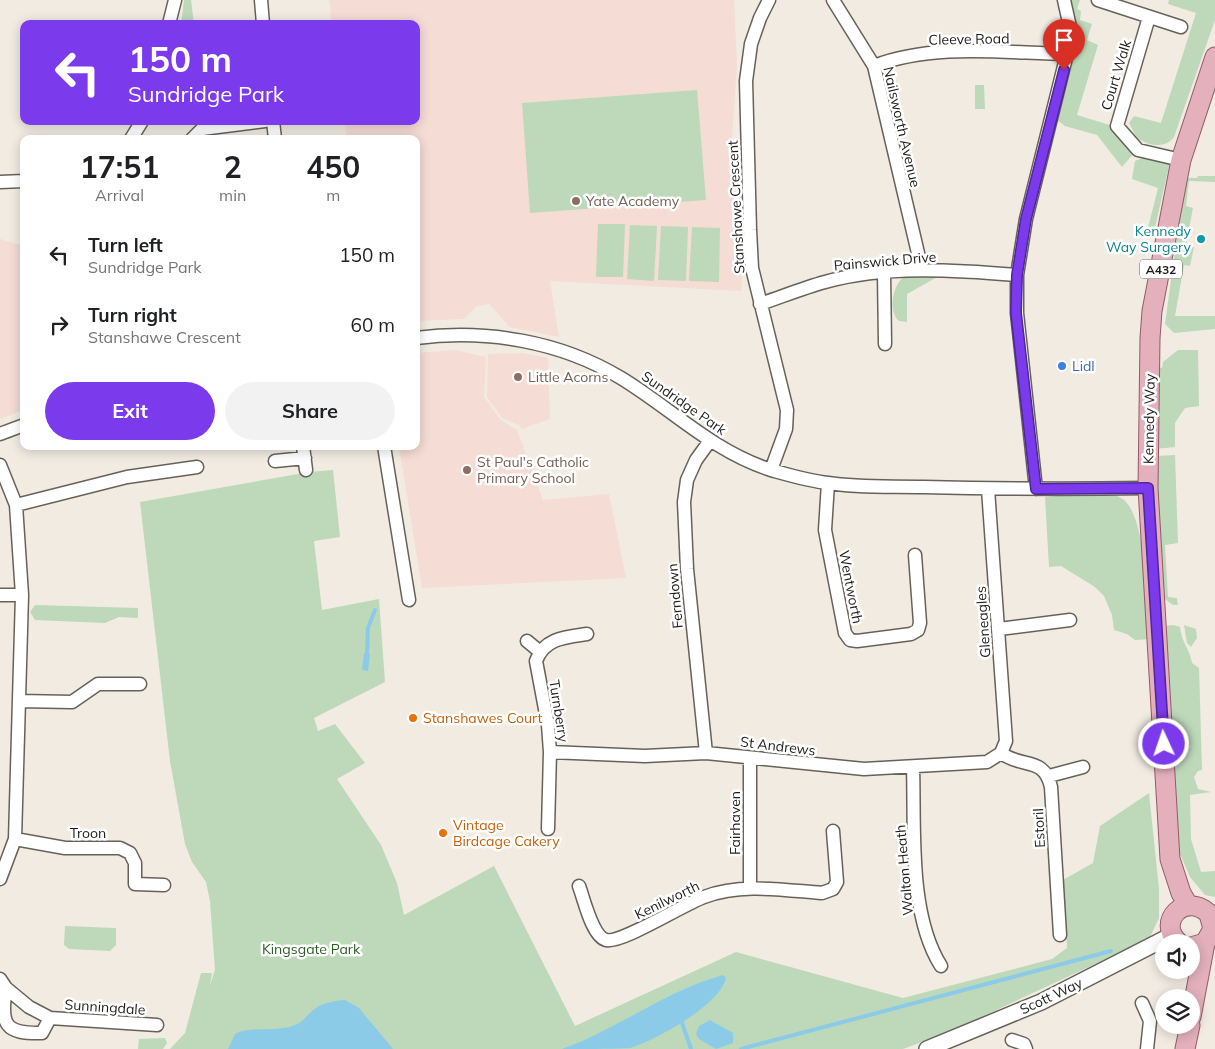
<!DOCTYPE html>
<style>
body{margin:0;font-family:Mulish,sans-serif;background:#f2f2f2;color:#202124;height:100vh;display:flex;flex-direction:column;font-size:19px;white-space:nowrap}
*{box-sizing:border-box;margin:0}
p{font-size:16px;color:#757577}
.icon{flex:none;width:28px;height:28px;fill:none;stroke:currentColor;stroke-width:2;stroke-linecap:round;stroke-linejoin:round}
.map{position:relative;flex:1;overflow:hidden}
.panel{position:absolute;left:20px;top:135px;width:400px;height:315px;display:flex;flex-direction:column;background:#fff;border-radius:10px;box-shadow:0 2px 12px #0003}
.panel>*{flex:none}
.hud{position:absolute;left:20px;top:20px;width:400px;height:105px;border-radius:10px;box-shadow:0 2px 12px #0003;background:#7c3aed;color:#fff;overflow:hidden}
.fabs{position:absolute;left:1155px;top:934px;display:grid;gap:10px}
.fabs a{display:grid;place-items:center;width:45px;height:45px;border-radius:50%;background:#fff;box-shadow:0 2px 12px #0003;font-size:25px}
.pin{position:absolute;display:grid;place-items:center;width:42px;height:42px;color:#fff;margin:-51px -21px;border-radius:50% 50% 50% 0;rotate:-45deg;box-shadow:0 0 5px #0007}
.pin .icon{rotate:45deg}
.me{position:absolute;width:55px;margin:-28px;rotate:357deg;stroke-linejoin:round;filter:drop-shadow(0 0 4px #0008)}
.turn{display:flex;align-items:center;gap:18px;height:105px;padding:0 25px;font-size:22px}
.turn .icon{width:65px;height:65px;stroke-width:2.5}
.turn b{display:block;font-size:35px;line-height:42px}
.eta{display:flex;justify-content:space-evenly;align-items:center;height:85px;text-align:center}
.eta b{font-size:30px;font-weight:700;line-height:35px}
.action{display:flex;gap:10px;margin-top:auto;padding:10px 25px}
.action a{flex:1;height:58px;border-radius:30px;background:#7c3aed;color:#fff;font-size:20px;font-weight:700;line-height:58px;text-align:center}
.action a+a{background:#f2f2f2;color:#202124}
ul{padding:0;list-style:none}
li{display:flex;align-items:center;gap:15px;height:70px;padding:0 25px}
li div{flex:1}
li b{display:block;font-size:19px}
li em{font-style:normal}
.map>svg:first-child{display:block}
</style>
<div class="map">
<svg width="1215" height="1049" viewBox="0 0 1215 1049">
<rect width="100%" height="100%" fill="#f1ebe2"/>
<path fill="#f5dcd4" d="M329,0H734L737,66L730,166L740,236L742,291L550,281L559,337L510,327L489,304L477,306L464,319L416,321V139H347L345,121H416V24H332Z
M0,239L24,246V410L0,419Z
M455,350L486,357L484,397L501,420L517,430L543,500L609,494L626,578L422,588L399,446H416V353Z
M522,353L548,358L550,419L522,429L519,425L502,418L487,397L488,354Z"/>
<path fill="#bdd9b9" d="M184,0H191L194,24H181Z
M1070,0H1080L1077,9L1081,11L1080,20L1092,24L1087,40L1098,45L1077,115L1113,126L1134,153L1122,167L1097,135L1065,126L1053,117L1073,20Z
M1169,0H1215V20L1174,137C1165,149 1149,146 1137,138L1129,123L1134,116L1161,123L1196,13L1168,4Z
M975,85H984L985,109H975Z
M697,90L706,200L530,213L522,103Z
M1145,157L1168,162L1169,166L1154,232L1148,228L1158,188L1132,179L1135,161Z
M1198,176H1215V182L1189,181L1186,206L1193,208L1186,245L1194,247L1190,266L1184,265L1175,316H1215V329L1174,333L1165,324L1185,178H1197Z
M598,224H625L623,277H596Z
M630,225L657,226L654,281L627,279Z
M661,226L688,227L686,281L658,280Z
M692,227L720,228L719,282L689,281Z
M905,276H939L907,294V322L899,321C887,310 893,284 905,276Z
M1178,350H1198L1199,406L1185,408L1175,423V447L1155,449L1156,367L1162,368L1163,362Z
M1175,455L1178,543L1165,545L1168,597L1177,598L1178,605H1173L1161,596L1156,456Z
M333,470L340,537L314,541L322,610L379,599L385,682L314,718L318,731L335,724L365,763L337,779L381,845L397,883L404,915L494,866L575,1026L736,952L903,998L1052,959L1067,948L1063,880L1093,863L1100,826L1149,793L1159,889V918L1149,939L949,1032L903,1049H170L185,1033L201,973H212L210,985L215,970L210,901L206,882L192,862L185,844L170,761L140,502L309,472Z
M1094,493C1105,494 1115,493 1124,500C1147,519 1147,609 1150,639L1135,640L1127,634L1114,630L1112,615L1104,596L1095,587L1061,566L1049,567L1045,497Z
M35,605L138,608V618L119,617L105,623L35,620L30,612Z
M1173,625L1180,627C1181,641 1190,650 1192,663L1199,668L1202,770L1198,771L1194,777L1198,789L1211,792L1190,795L1191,839L1201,872L1215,871V897L1205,895L1190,877L1177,847L1164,626Z
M1184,625L1196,629L1197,638L1191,647L1187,643Z
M65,926L116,928V945L110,951L69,949L64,945Z
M165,1038L167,1043L163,1049H138L139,1039Z"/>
<path fill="#8ccbe7" d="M364,653L370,654L368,671L362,670Z
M723,975L726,978C720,1005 656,1040 630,1048C616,1049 578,1049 562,1049C618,1029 665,991 723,975Z
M345,1000L359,1008L393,1049H228L235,1034C254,1025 275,1033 295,1025C304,1022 308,1013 316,1008C323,1003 337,1000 345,1000Z
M710,1020L733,1033V1043L716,1049L699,1039L696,1034L699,1026Z"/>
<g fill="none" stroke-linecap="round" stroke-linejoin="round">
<path stroke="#8ccbe7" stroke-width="4" d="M367,653L368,628L375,610
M682,1023L691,1049
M741,1049L1111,951"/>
<defs>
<path id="minor" d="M261,0L263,24
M769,0L760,18L751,44L746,81L750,230L752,268L787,410L786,429L771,470
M833,0L874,66L922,270
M1098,0L1181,27
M1149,17L1117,126L1138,150L1181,160
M169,24L175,0
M874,66C934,43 1004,53 1067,54
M273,121L275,139
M131,139L142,121
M192,139L202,129L265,121
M0,182L24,181
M884,273L885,344
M760,304C781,297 803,288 825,282C885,265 956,270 1017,275
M416,338C486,329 560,341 621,378C672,409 712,451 771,470C789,475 809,481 828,483C859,488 892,486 924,487C999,489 1073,489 1148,488
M0,434L24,425
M303,446L306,470
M384,446L409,600
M275,461L305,458
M0,465L16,505L22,595L15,839L0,879
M828,483L825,530L845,633L850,640L857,641L911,634L918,630L920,623L915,555
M988,489L1006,741L1001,753
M1036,489L1017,313V275L1026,219L1067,54L1070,27L1064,0
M16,505L127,477L197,467
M0,595H22
M999,629L1070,620
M527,641L539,651
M19,701L72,702L98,684H140
M550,752L645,756L706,753L864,769L987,762L1001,753
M706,753L687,569L684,502L687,480L696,460L709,442
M1001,753C1023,769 1044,756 1051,787L1060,935
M750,758V887
M913,767C915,827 908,914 941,966
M1049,776L1083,767
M548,829L550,752L548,725L536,661C544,638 566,637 587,634
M15,839L65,848H120L130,853L135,863V884L164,885
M579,886C584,899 592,936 606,940C621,944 684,904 704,897C742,883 782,890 822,893L833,889L837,882L833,831
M0,979L6,988L29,1007L50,1018L157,1025
M6,988C0,1025 5,1034 42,1033L50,1018
M1142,1003L1150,1021L1147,1049
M1012,1040L1024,1044L1026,1049"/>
<path id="tertiary" d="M927,1049L1041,1002L1172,935"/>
<path id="primary" d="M1188,905L1181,893L1170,859L1148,488L1150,338L1152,311L1181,160L1215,57
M1178,942C1156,922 1185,891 1209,914L1213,929L1205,943L1191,947
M1191,1017L1205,943
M1185,1049L1190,1025"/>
</defs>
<use href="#minor" stroke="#676259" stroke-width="15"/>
<use href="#tertiary" stroke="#676259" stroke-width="18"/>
<use href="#primary" stroke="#935a66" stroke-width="21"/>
<use href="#minor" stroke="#fff" stroke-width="12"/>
<use href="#tertiary" stroke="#fff" stroke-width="15"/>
<use href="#primary" stroke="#e3b0bc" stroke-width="19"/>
</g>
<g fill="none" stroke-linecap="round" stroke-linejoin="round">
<defs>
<path id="route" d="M1064,70L1026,219L1017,275L1016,313L1036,489L1148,488L1164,744"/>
</defs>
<use href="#route" stroke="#51269a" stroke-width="12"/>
<use href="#route" stroke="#7c3aed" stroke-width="9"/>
</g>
<g fill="#8d6e63" stroke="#fff" stroke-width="2">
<circle cx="576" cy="201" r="5"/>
<circle cx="518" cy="377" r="5"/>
<circle cx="467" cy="470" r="5"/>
</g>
<circle fill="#0f9aa8" stroke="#fff" stroke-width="2" cx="1201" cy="239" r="5"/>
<circle fill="#3f7fe0" stroke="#fff" stroke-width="2" cx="1062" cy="366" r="5"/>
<g fill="#e8710a" stroke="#fff" stroke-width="2">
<circle cx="413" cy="718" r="5"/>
<circle cx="443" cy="833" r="5"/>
</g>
<g text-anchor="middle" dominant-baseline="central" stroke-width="5" stroke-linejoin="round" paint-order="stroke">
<rect fill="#fff" stroke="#62615e" stroke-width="1" x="1140" y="259.5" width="42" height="19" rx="4"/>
<g font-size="12" font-weight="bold" fill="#1f1d19">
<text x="1161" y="269">A432</text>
</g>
<g font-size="14" fill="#1f1d19" stroke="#fff">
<text transform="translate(969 39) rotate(-1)">Cleeve Road</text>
<text transform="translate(1116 75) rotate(-73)">Court Walk</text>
<text transform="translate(902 127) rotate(77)">Nailsworth Avenue</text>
<text transform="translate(736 207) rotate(-93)">Stanshawe Crescent</text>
<text transform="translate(885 261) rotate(-5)">Painswick Drive</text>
<text transform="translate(684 403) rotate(35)">Sundridge Park</text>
<text transform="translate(1149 419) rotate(-89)">Kennedy Way</text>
<text transform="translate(851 587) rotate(79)">Wentworth</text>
<text transform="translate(675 596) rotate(-95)">Ferndown</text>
<text transform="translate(983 622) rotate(-94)">Gleneagles</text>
<text transform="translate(559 711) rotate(81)">Turnberry</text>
<text transform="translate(778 746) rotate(7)">St Andrews</text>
<text transform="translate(735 823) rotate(-90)">Fairhaven</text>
<text transform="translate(1039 828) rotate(-93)">Estoril</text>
<text x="88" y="833">Troon</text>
<text transform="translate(904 870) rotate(-95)">Walton Heath</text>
<text transform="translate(667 900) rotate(-26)">Kenilworth</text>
<text transform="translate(1051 996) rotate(-25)">Scott Way</text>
<text transform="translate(105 1007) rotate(4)">Sunningdale</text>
</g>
<g font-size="14" fill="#785e54" stroke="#fff" text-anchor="start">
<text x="586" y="201">Yate Academy</text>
<text x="528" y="377">Little Acorns</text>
<text x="477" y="462">St Paul's Catholic<tspan x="477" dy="16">Primary School</tspan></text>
</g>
<g font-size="14" fill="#0d838f" stroke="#fff" text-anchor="end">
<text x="1191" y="231">Kennedy<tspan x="1191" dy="16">Way Surgery</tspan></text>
</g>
<g font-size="14" fill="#366cbe" stroke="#fff" text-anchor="start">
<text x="1072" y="366">Lidl</text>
</g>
<g font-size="14" fill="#c56008" stroke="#fff" text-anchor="start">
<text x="423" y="718">Stanshawes Court</text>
<text x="453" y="825">Vintage<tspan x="453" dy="16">Birdcage Cakery</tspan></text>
</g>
<g font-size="14" fill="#2b5f24" stroke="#fff">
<text x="311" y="949">Kingsgate Park</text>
</g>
</g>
</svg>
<div class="fabs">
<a><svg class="icon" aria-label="sound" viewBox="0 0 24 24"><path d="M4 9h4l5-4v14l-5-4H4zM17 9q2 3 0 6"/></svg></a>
<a><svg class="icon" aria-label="layers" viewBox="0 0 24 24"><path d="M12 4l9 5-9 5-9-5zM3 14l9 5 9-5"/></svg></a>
</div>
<div class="pin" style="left:1064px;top:70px;background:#d93025"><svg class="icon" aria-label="arrive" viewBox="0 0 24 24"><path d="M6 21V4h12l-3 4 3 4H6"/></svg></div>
<svg class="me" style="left:1164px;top:744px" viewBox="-20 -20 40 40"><circle r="17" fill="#7c3aed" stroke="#fff" stroke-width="3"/><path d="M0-11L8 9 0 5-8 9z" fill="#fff"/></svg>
<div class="hud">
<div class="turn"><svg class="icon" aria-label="left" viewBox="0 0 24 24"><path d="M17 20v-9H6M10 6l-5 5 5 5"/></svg><div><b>150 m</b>Sundridge Park</div></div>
</div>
<section class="panel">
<div class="eta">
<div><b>17:51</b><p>Arrival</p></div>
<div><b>2</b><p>min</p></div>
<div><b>450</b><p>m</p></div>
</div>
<ul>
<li><svg class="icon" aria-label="left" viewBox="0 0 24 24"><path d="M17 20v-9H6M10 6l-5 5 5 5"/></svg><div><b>Turn left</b><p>Sundridge Park</p></div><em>150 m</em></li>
<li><svg class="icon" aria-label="right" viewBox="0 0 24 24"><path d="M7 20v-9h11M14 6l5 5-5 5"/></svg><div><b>Turn right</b><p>Stanshawe Crescent</p></div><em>60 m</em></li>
</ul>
<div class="action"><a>Exit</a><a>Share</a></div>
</section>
</div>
